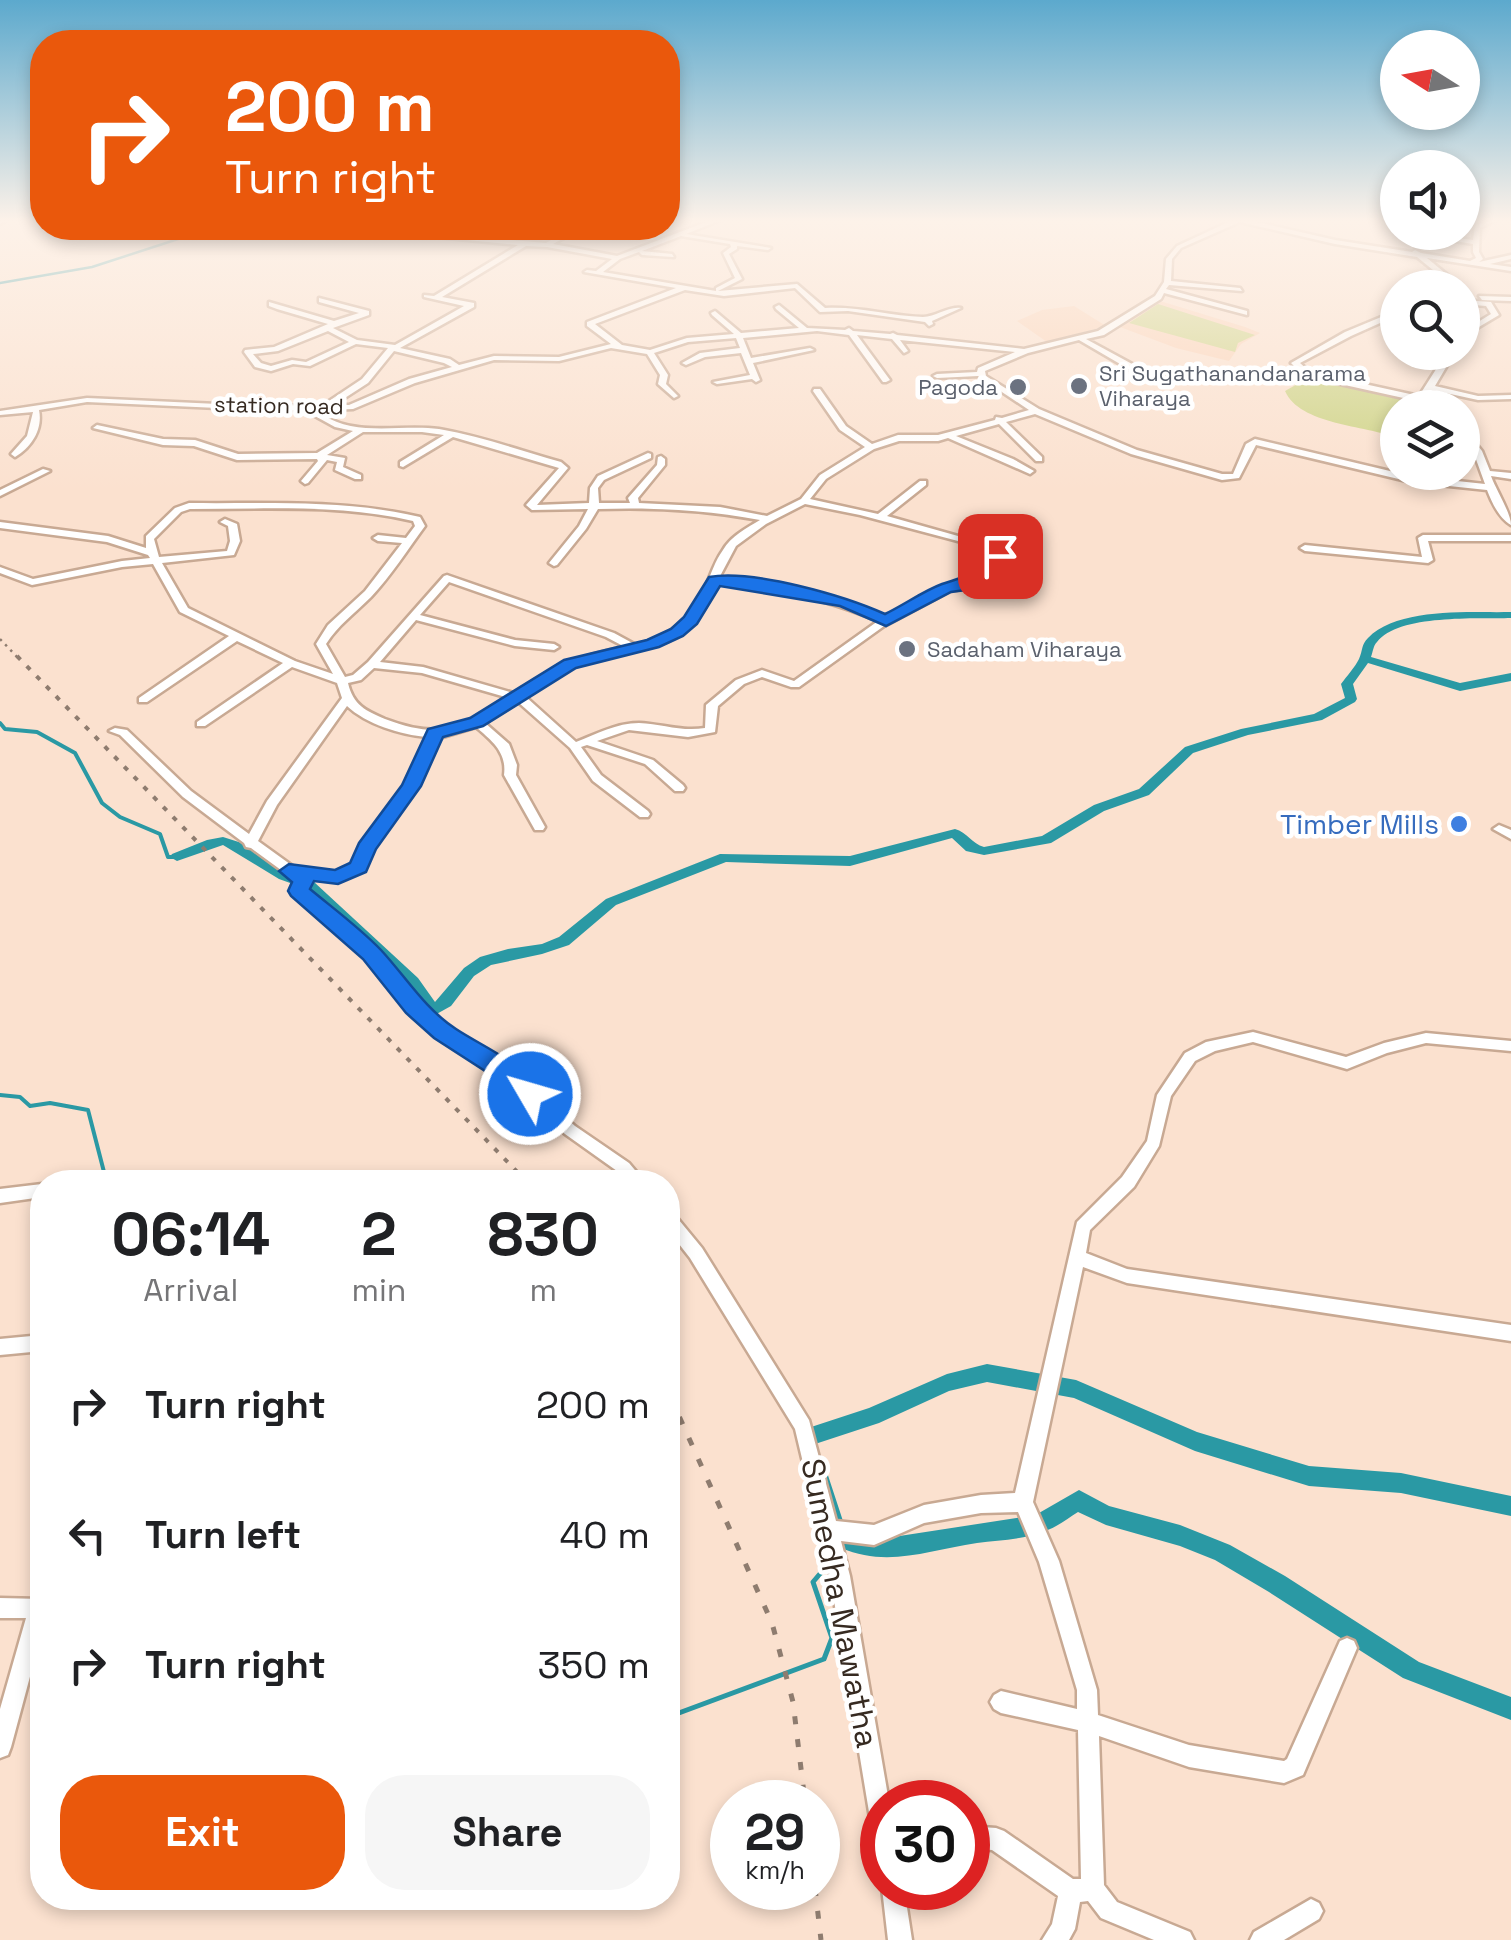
<!DOCTYPE html>
<style>
body{margin:0;font-family:"Space Grotesk",sans-serif;background:#f6f6f6;color:#202124;height:100vh;display:flex;flex-direction:column;font-size:38px;white-space:nowrap}
*{box-sizing:border-box;margin:0}
p{font-size:32px;color:#757577}
.icon{flex:none;width:55px;height:55px;fill:none;stroke:currentColor;stroke-width:2;stroke-linecap:round;stroke-linejoin:round}
.map{position:relative;flex:1;overflow:hidden}
.drawer{position:absolute;left:30px;top:1170px;width:650px;height:740px;display:flex;flex-direction:column;background:#fff;border-radius:40px;box-shadow:0 5px 15px #0003}
.drawer>*{flex:none}
.hud{position:absolute;left:30px;top:30px;width:650px;height:210px;border-radius:40px;box-shadow:0 5px 15px #0003;background:#ea580c;color:#fff;overflow:hidden}
.needle{width:65px;rotate:281deg}
.fabs{position:absolute;left:1380px;top:30px;display:grid;gap:20px}
.fabs a{display:grid;place-items:center;width:100px;height:100px;border-radius:50%;background:#fff;box-shadow:0 5px 15px #0003;font-size:50px}
.speed{position:absolute;left:710px;top:1780px;display:flex;gap:20px;font-size:50px;font-weight:700;text-align:center}
.speed>*{display:grid;place-content:center;width:130px;height:130px;border-radius:50%;background:#fff;box-shadow:0 5px 15px #0003;line-height:1}
.speed small{font-size:25px;font-weight:400}
.speed .limit{border:15px solid #d22;background:#fff;color:#111}
.pin{position:absolute;display:grid;place-items:center;width:85px;height:85px;color:#fff;margin:-42px;border-radius:20px;box-shadow:0 5px 15px #0006}
.me{position:absolute;width:110px;margin:-55px;rotate:308deg;stroke-linejoin:round;filter:drop-shadow(0 0 8px #0008)}
.turn{display:flex;align-items:center;gap:35px;height:210px;padding:0 30px;font-size:45px}
.turn .icon{width:130px;height:130px;stroke-width:2.5}
.turn b{display:block;font-size:70px;line-height:85px}
.eta{display:flex;justify-content:space-evenly;align-items:center;height:170px;text-align:center}
.eta b{font-size:60px;font-weight:700;line-height:70px}
.action{display:flex;gap:20px;margin-top:auto;padding:20px 30px}
.action a{flex:1;height:115px;border-radius:40px;background:#ea580c;color:#fff;font-size:40px;font-weight:700;line-height:115px;text-align:center}
.action a+a{background:#f6f6f6;color:#202124}
ul{padding:0;list-style:none}
li{display:flex;align-items:center;gap:30px;height:130px;padding:0 30px}
li div{flex:1}
li b{display:block;font-size:38px}
li em{font-style:normal}
.map>svg:first-child{display:block}
</style>
<div class="map">
<svg width="1511" height="1940" viewBox="0 0 1511 1940">
<rect width="100%" height="100%" fill="#fbe1cf"/>
<path fill="#fbd3b8" d="M1160,301L1245,327L1260,333L1241,344L1229,361L1176,348L1120,327Z
M1074,306L1106,326L1047,342L1017,321L1042,310Z"/>
<path fill="#cdd384" d="M1158,304L1255,335L1238,343L1235,352L1129,323Z
M1301,382H1333L1415,400L1420,407L1398,408L1397,438C1365,425 1300,425 1285,391Z"/>
<g fill="none" stroke-linecap="round" stroke-linejoin="round">
<path stroke="#2a99a4" stroke-width="2.5" d="M0,283L92,267L212,228"/>
<path stroke="#2a99a4" stroke-width="4" d="M0,723L5,729L37,732L75,753L102,803L120,817L160,834L168,857H177
M0,1095L20,1097L30,1106L50,1103L88,1110L104,1172L113,1182"/>
<path stroke="#2a99a4" stroke-width="5" d="M820,1459L842,1526
M668,1717L824,1659L832,1638L813,1582L830,1562"/>
<path fill="#2a99a4" fill-rule="evenodd" d="M1511,612V618C1478,619 1398,614 1377,642C1373,646 1373,652 1371,657L1460,683L1511,673V681L1460,691L1368,663L1353,684L1357,699L1355,702L1322,720L1248,735L1193,753L1149,795L1104,811L1051,843L984,855L966,851L952,838L850,866L726,862L616,905L569,945L542,954L491,965L474,976L451,1006L433,1016L428,1014L408,986L304,888L279,879L223,845L177,861L170,857L172,854L207,840L223,837L245,844L289,873L314,882L418,978L435,1002L464,968L480,957L508,949L542,944L559,937L606,899L720,854L850,856L955,829C967,832 972,844 984,847L1042,836L1094,805L1139,789L1185,747L1241,729L1314,714L1345,698L1341,684C1347,676 1355,667 1359,659C1363,650 1361,645 1368,638C1398,607 1471,613 1511,612Z
M987,1364L1076,1380L1197,1432L1309,1466L1401,1473L1511,1496V1516L1401,1493L1309,1486L1195,1451L1074,1398L987,1382L949,1391L879,1423L809,1446L802,1444L799,1437L802,1430L869,1408L947,1374Z
M1079,1490L1109,1506L1180,1525L1230,1545L1285,1576L1419,1662L1511,1697V1720L1403,1678L1269,1592L1215,1560L1180,1546L1106,1525L1078,1512C1067,1519 1057,1527 1045,1531C1023,1540 1000,1540 977,1543C929,1550 888,1568 841,1548L837,1541L841,1534L848,1530L863,1535L893,1537L1023,1517L1039,1513Z"/>
<defs>
<path id="minor" d="M1,219H9L0,224Z
M714,219H723L686,234L771,248L768,250L737,246V249L729,254L742,279L718,291L797,284L825,308C858,306 890,316 923,317C936,317 948,306 961,308L932,321L933,324L929,326L925,322L848,311L820,312L795,288L724,296L685,290L595,324L622,345L650,350L687,338L734,334L712,315L711,313L715,311L741,333L799,328L776,309L775,307L779,305L807,328L845,330L849,328L853,331L890,334L893,333L897,335L1024,349L1098,331L1155,296L1164,282L1166,259L1177,246L1235,219H1244L1335,240L1412,252L1415,250L1421,253L1470,261L1476,258L1473,252V244L1430,237L1433,235L1473,240L1475,226L1489,219H1498L1480,228L1479,252L1483,259L1479,262L1511,255V259L1490,264L1511,267V271L1427,258L1462,287L1463,288L1462,289V288H1455L1417,257L1335,244L1240,222L1181,248L1172,259L1171,281L1240,288L1242,291L1169,285L1166,289L1247,311V315L1164,293L1161,299L1104,335L1086,339L1145,371V375H1139L1079,340L1028,353L985,371L986,376L1039,409L1137,450L1222,474H1233L1246,444L1255,439L1411,476L1485,484L1473,451L1462,437V430H1465L1482,451L1490,471L1511,473V479L1491,476C1496,490 1511,513 1511,525C1499,518 1492,503 1487,490L1411,482L1256,445L1239,478L1222,480L1131,454L1035,414L1006,422L1042,457V461H1036L999,424L956,436L1013,459L1034,471L1030,474L948,438L938,441H899L874,449L826,479L810,499L878,514L920,481H926V485L887,516L997,547L1004,556L992,575L971,587L950,591L884,626L799,687H791L762,677L744,684L718,706L715,732L688,737L629,730L597,741L653,760L683,785L685,788L683,791H675L645,764L587,745L581,747L601,775L648,811L650,814L648,817H640L593,781L570,748L518,702L485,723L509,744L517,765L516,775L545,827L543,830H535L504,775C507,752 492,741 476,727L439,738L417,786L372,849L364,870L338,881L308,877L309,880L306,890L376,951L420,1003L447,1028L515,1072L575,1126L629,1163L645,1182H628L617,1171L565,1134L505,1080L437,1036L410,1011L366,957L294,894L293,891L296,881L251,848L246,847L244,843L183,797L120,735L109,731L115,728L127,730L191,791L249,834L267,801L342,698L337,683L292,667L205,726H197V722L283,663L237,641L147,702H139V698L229,636L180,612L153,564L122,567L32,585L0,573V567L33,579L122,561L150,558L148,555L107,542L0,528V522L108,536L146,548V536L175,508L189,503C267,504 344,499 420,517L425,526C408,549 391,576 371,597C355,613 338,625 326,644L345,677L353,675L368,662L444,576L447,575L614,633L636,645C671,636 692,619 706,586C711,574 715,561 723,550C731,536 747,528 760,520C707,510 652,507 598,509L586,529L557,565L554,566L549,563L579,526L588,509L532,510L526,505L559,468L453,437L403,467L400,466V462L444,435L422,432H363L327,455L345,458L343,467L361,475V479H355L335,470L337,462L327,460L308,483L305,484L301,481L318,461L317,459L237,460L194,446L163,445L93,428L97,425L163,439L195,440L238,454L317,453L353,431L335,427L315,416L318,410H263L87,402L39,410C43,429 32,447 15,457L11,454L27,436L33,412L0,415V411L87,398L263,406L323,405L362,379L388,348L356,344L310,366L293,364L271,371L255,367L244,352L245,350L274,347L328,324L277,309L269,306V302L334,321L359,313L319,302V298L369,311V315L333,328L357,340L395,345L464,306L424,297V295L434,296L518,245L407,234L405,231L546,243L563,233L534,230L531,228L581,232L606,228L581,236L571,234L553,244L617,256ZM681,236L730,244L731,247L723,253L735,278L716,288V291L603,272L620,259L639,252L642,255L674,257L672,254L642,251ZM526,246L547,247L612,259L596,271L587,270L584,272L676,288L587,322V326L611,344L559,357L494,356L459,365L450,359L400,348L474,307V303L442,297ZM328,331L349,342L306,362L292,360L271,366L261,363L253,354L278,351ZM817,331L849,335L883,382H886L890,380L857,335L892,339L904,353L908,351L900,340L1015,352L978,368L977,372L937,374L933,376L937,378L978,376L1029,410L1002,418L996,417L995,420L938,435H898L872,444L846,426L820,389H814L813,391L840,430L865,447L820,475L801,499L767,516L720,507L639,503L638,498L665,465V459L661,456L658,457L657,465L628,498L630,503H599L598,488L604,480L651,458V454L648,453L598,476L590,488L589,503L537,505L568,468L561,462C521,451 481,436 439,429C402,424 356,437 323,415L326,410L353,409L415,383L494,360L559,361L611,348L647,354L660,375L658,384L674,398L678,396L666,384L668,375L654,353L688,342L736,338L740,348L700,353L682,363L686,365L705,357L741,353L750,375L713,382L717,384L752,379L756,382L760,380L753,363L814,350L810,348L751,358L743,338ZM394,351L444,363L452,367L409,379L349,405H334L368,383ZM805,504L860,515L973,545L991,551L994,556C976,586 969,576 942,587C922,594 904,607 885,617C832,595 777,581 719,578L736,546L766,524ZM190,509C265,509 339,504 413,521L415,526L406,538L378,535L373,538L378,541L402,543L365,591L328,625L316,644L333,674L295,661L188,608L162,563L234,555L240,541L237,524L225,519L220,522L228,526L230,541L227,551L159,557L154,539L181,512ZM449,582L606,637L625,647C578,656 555,666 517,694L423,667L380,662L416,620L515,646L554,650L559,647L554,644L515,640L420,615ZM717,584C773,587 826,599 878,621L794,681L762,670L736,680L706,705L705,728C682,732 662,724 639,723C617,723 596,734 576,742L526,697C545,684 564,670 586,662C649,641 686,658 717,584ZM374,668L422,673L509,698C463,729 440,740 385,719C366,711 353,705 348,683L361,680ZM347,706C366,724 401,735 427,737L405,785L362,845L354,864L337,873L294,867L258,841L277,805Z
M1479,296L1511,297V301L1482,300Z
M1462,300L1491,302L1499,315L1462,337V332L1491,314L1486,306L1462,304Z
M1398,310V315L1351,336L1300,363L1310,372L1419,396L1440,363L1407,356V352L1443,359L1447,352H1455L1435,386L1478,396L1511,395V399L1478,400L1432,390L1425,399L1427,408H1419L1417,401L1304,376L1291,363L1345,332Z
M43,469L50,471L0,496V490Z
M1423,535H1511V541H1428L1433,560L1428,563L1305,551L1300,548L1305,545L1422,557L1418,538Z
M1499,825L1511,830V839L1493,829Z
M1253,1032L1346,1057L1384,1043L1426,1033L1511,1041V1051L1426,1043L1387,1053L1347,1069L1253,1042L1215,1051L1195,1061L1171,1096L1159,1146L1134,1187L1090,1230L1086,1253L1127,1269L1511,1325V1341L1127,1283L1083,1267L1033,1502L1059,1561L1097,1690L1098,1715L1189,1745L1284,1761L1287,1759L1340,1641L1347,1638L1354,1641L1357,1648L1303,1775L1284,1783L1189,1767L1099,1736L1104,1885L1117,1902L1190,1932L1194,1940H1154L1101,1918L1088,1901L1080,1902L1075,1929L1069,1940H1042L1052,1924L1058,1896L992,1850L968,1848V1826L996,1828L1004,1831L1073,1879H1081L1078,1730L1001,1713L994,1709L990,1702L994,1695L1001,1691L1077,1709V1690L1039,1562L1018,1512L981,1513L924,1523L874,1545L841,1541L850,1576L889,1802H882V1835L874,1832L871,1824L830,1576L795,1429L690,1258L668,1230V1212L674,1214L702,1248L809,1420L836,1521L874,1525L924,1505L981,1495L1015,1493L1077,1222L1122,1177L1147,1141L1157,1095L1185,1053L1206,1042Z
M42,1184V1197L0,1203V1189Z
M42,1335V1351L0,1355V1339Z
M0,1598L42,1599V1632L11,1747L8,1755L0,1758V1709L26,1618H0Z
M882,1886V1888H904L912,1940H888L882,1888Z
M1311,1899L1319,1903L1323,1911L1319,1919L1284,1940H1250L1254,1932Z"/>
</defs>
<use href="#minor" stroke="#c8a993" stroke-width="5"/>
<use href="#minor" fill="#fff" fill-rule="evenodd"/>
<path stroke="#8e7c6f" stroke-width="2.5" stroke-dasharray="2.5 5" stroke-linecap="butt" d="M0,639L19,659"/>
<path stroke="#8e7c6f" stroke-width="4" stroke-dasharray="5 9" stroke-linecap="butt" d="M17,656L527,1182
M668,1391L671,1398"/>
<path stroke="#8e7c6f" stroke-width="5" stroke-dasharray="8 15" stroke-linecap="butt" d="M670,1396L772,1623L793,1702L805,1802
M815,1888L821,1940"/>
</g>
<linearGradient id="sky" x2="0" y2="1"><stop stop-color="#5ca9cd"/><stop offset="0.45" stop-color="#fdf2e9"/><stop offset="1" stop-color="#fdf2e9" stop-opacity="0"/></linearGradient>
<rect width="1511" height="491" fill="url(#sky)"/>
<path fill="#1a73e8" stroke="#114b97" stroke-width="2.5" d="M994,553L1007,556L994,576L973,589L951,592L886,626L840,606L720,586L697,624L683,636L659,647L576,668L483,726L443,737L421,786L376,849L366,872L338,884L314,881L310,889C334,909 360,928 381,950C406,977 425,1009 456,1029C483,1047 526,1064 542,1094L539,1101H521L502,1082L434,1038L406,1013L363,959L291,896L288,891L292,882L279,871L289,864L335,870L350,863L359,843L402,785L428,729L470,718L564,660L647,640L671,629L684,617L709,577C753,569 845,596 885,614C904,605 923,591 942,584C966,576 978,575 994,553Z"/>
<g fill="#6b7280" stroke="#fff" stroke-width="4">
<circle cx="1079" cy="386" r="10"/>
<circle cx="1018" cy="387" r="10"/>
<circle cx="907" cy="649" r="10"/>
</g>
<circle fill="#3f7fe0" stroke="#fff" stroke-width="4" cx="1459" cy="824" r="10"/>
<g text-anchor="middle" dominant-baseline="central" stroke-width="9" stroke-linejoin="round" paint-order="stroke">
<g font-size="22" fill="#5b616d" stroke="#fff" text-anchor="start">
<text x="1099" y="373">Sri Sugathanandanarama<tspan x="1099" dy="25">Viharaya</tspan></text>
<text x="998" y="387" text-anchor="end">Pagoda</text>
<text x="927" y="649">Sadaham Viharaya</text>
</g>
<g font-size="22" fill="#362a21" stroke="#fff">
<text transform="translate(279 405) rotate(1)">station road</text>
</g>
<g font-size="28" fill="#366cbe" stroke="#fff" text-anchor="end">
<text x="1439" y="824">Timber Mills</text>
</g>
<g font-size="32" fill="#362a21" stroke="#fff">
<text transform="translate(840 1603) rotate(79)">Sumedha Mawatha</text>
</g>
</g>
</svg>
<div class="fabs">
<a><svg class="needle" viewBox="-14 -14 28 28"><path d="M0-13l5 13h-10z" fill="#e53935"/><path d="M0 13l5-13h-10z" fill="#757577"/></svg></a>
<a><svg class="icon" aria-label="sound" viewBox="0 0 24 24"><path d="M4 9h4l5-4v14l-5-4H4zM17 9q2 3 0 6"/></svg></a>
<a><svg class="icon" aria-label="search" viewBox="0 0 24 24"><circle cx="10" cy="10" r="6"/><path d="M15 15l6 6"/></svg></a>
<a><svg class="icon" aria-label="layers" viewBox="0 0 24 24"><path d="M12 4l9 5-9 5-9-5zM3 14l9 5 9-5"/></svg></a>
</div>
<div class="speed"><div>29<small>km/h</small></div><div class="limit">30</div></div>
<div class="pin" style="left:1000px;top:556px;background:#d93025"><svg class="icon" aria-label="arrive" viewBox="0 0 24 24"><path d="M6 21V4h12l-3 4 3 4H6"/></svg></div>
<svg class="me" style="left:530px;top:1094px" viewBox="-20 -20 40 40"><circle r="17" fill="#1a73e8" stroke="#fff" stroke-width="3"/><path d="M0-11L8 9 0 5-8 9z" fill="#fff"/></svg>
<div class="hud">
<div class="turn"><svg class="icon" aria-label="right" viewBox="0 0 24 24"><path d="M7 20v-9h11M14 6l5 5-5 5"/></svg><div><b>200 m</b>Turn right</div></div>
</div>
<section class="drawer">
<div class="eta">
<div><b>06:14</b><p>Arrival</p></div>
<div><b>2</b><p>min</p></div>
<div><b>830</b><p>m</p></div>
</div>
<ul>
<li><svg class="icon" aria-label="right" viewBox="0 0 24 24"><path d="M7 20v-9h11M14 6l5 5-5 5"/></svg><div><b>Turn right</b></div><em>200 m</em></li>
<li><svg class="icon" aria-label="left" viewBox="0 0 24 24"><path d="M17 20v-9H6M10 6l-5 5 5 5"/></svg><div><b>Turn left</b></div><em>40 m</em></li>
<li><svg class="icon" aria-label="right" viewBox="0 0 24 24"><path d="M7 20v-9h11M14 6l5 5-5 5"/></svg><div><b>Turn right</b></div><em>350 m</em></li>
</ul>
<div class="action"><a>Exit</a><a>Share</a></div>
</section>
</div>
